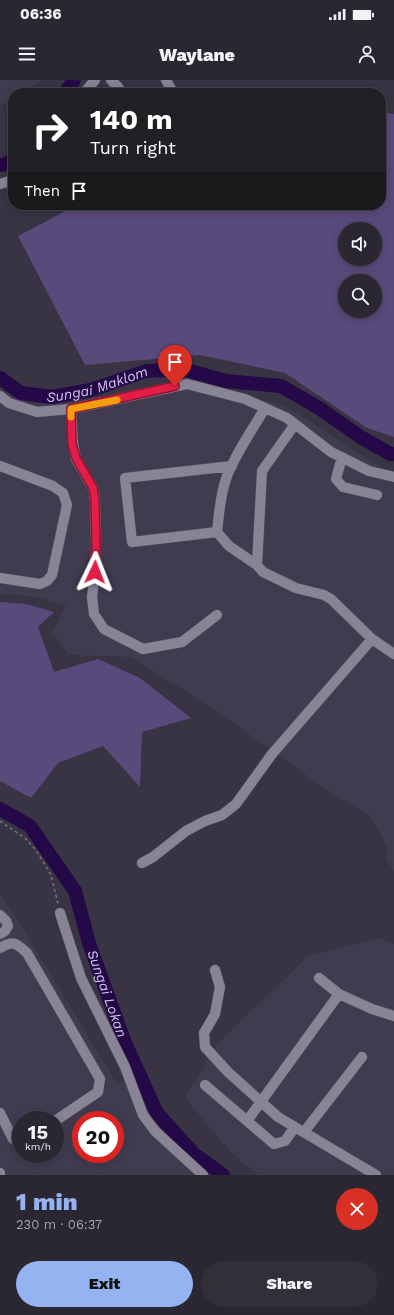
<!DOCTYPE html>
<meta charset="utf-8">
<style>
body{margin:0;font-family:"Work Sans",sans-serif;background:#322f3a;color:#f1f3f6;height:100vh;display:flex;flex-direction:column;font-size:15px;white-space:nowrap}
*{box-sizing:border-box;margin:0}
p{font-size:13px;color:#a5a5ac}
.icon{flex:none;width:22px;height:22px;fill:none;stroke:currentColor;stroke-width:2;stroke-linecap:round;stroke-linejoin:round}
.map{position:relative;height:1095px;overflow:hidden}
.panel{display:flex;flex-direction:column;background:#2a2732;flex:1}
.panel>*{flex:none}
.top-card{position:absolute;left:8px;top:8px;width:378px;height:122px;border-radius:16px;box-shadow:0 2px 10px #0003,0 0 0 1px #46444d;background:#202124;color:#fff;overflow:hidden}
.tools{position:absolute;left:338px;top:142px;display:grid;gap:8px}
.tools a{display:grid;place-items:center;width:44px;height:44px;border-radius:50%;background:#2a2732;box-shadow:0 2px 10px #0003,0 0 0 1px #46444d;font-size:20px}
.speed{position:absolute;left:12px;top:1031px;display:flex;gap:8px;font-size:20px;font-weight:700;text-align:center}
.speed>*{display:grid;place-content:center;width:52px;height:52px;border-radius:50%;background:#2a2732;box-shadow:0 2px 10px #0003,0 0 0 1px #46444d;line-height:1}
.speed small{font-size:10px;font-weight:400}
.speed .limit{border:6px solid #d22;background:#fff;color:#111}
.pin{position:absolute;display:grid;place-items:center;width:34px;height:34px;color:#fff;margin:-41px -17px;border-radius:50% 50% 50% 0;rotate:-45deg;box-shadow:0 0 4px #0007}
.pin .icon{rotate:45deg}
.me{position:absolute;width:44px;margin:-22px;rotate:2deg;stroke-linejoin:round;filter:drop-shadow(0 0 3px #0008)}
.turn{display:flex;align-items:center;gap:14px;height:84px;padding:0 16px;font-size:18px}
.turn .icon{width:52px;height:52px;stroke-width:2.5}
.turn b{display:block;font-size:28px;line-height:34px}
.then{display:flex;align-items:center;height:38px;padding:0 16px;background:#0003;gap:8px;font-size:15px}
.round{display:grid;place-items:center;flex:none;width:42px;height:42px;border-radius:21px;background:#322f3a}
.summary{display:flex;align-items:center;justify-content:space-between;height:68px;padding:0 16px}
h1{font-size:24px;font-weight:800;line-height:30px;color:#95b2f1}
.primary-button{display:flex;gap:8px;margin-top:auto;padding:8px 16px}
.primary-button a{flex:1;height:46px;border-radius:24px;background:#95b2f1;color:#111;font-size:16px;font-weight:800;line-height:46px;text-align:center}
.primary-button a+a{background:#322f3a;color:#f1f3f6}
.status{display:flex;justify-content:space-between;align-items:center;height:28px;padding:0 20px;background:#2a2732;direction:ltr}
.status svg{height:11px;fill:currentColor}
header{display:flex;justify-content:space-between;align-items:center;height:52px;padding:0 16px;background:#2a2732;font-size:18px;font-weight:800}
.map>svg:first-child{display:block}
</style>
<div class="status"><b>06:36</b><svg viewBox="0 0 49 12"><path d="M0 12V9h3v3zM5 12V6h3v6zM10 12V3h3v9zM15 12V0h3v12zM26 1h20v11H26zM47 4h2v5h-2z"/></svg></div>
<header><svg class="icon" aria-label="menu" viewBox="0 0 24 24"><path d="M4 6h16M4 12h16M4 18h16"/></svg>Waylane<svg class="icon" aria-label="person" viewBox="0 0 24 24"><circle cx="12" cy="8" r="4"/><path d="M4 21q1-7 8-7t8 7"/></svg></header>
<div class="map">
<svg width="394" height="1095" viewBox="0 0 394 1095">
<rect width="100%" height="100%" fill="#383443"/>
<path fill="#413b50" fill-rule="evenodd" d="M0,0H43L22,13H13V18L0,26Z
M187,299L285,326L392,394L394,406V791L385,778L388,767L368,734L330,712L208,625L130,577L68,575L53,552L66,525L32,516L0,514V308L6,313L31,324L83,322Z
M0,815L17,839L117,1004L132,997L151,1034L219,1095H0ZM21,1040H55V1074H21ZM81,1040H115V1074H81Z
M379,858L394,864V1095H259L232,1074L185,1018L217,964L308,876Z"/>
<path fill="#594a7c" fill-rule="evenodd" d="M381,32L394,34V357L367,348L285,293L200,275L85,285L18,156L75,126V125H381ZM345,149H375V179H345ZM345,201H375V231H345Z
M0,522L26,524L54,532L38,547L54,592L98,579L140,598L191,638L142,652L140,707L103,666L58,683L31,718L0,701Z"/>
<g fill="none" stroke-linecap="round" stroke-linejoin="round">
<g stroke="#240847" stroke-width="14">
<path d="M65,13L74,0"/>
<path d="M0,85L7,84L13,79"/>
<path id="s1" d="M0,298L21,313L52,317L91,310L146,291L183,289L226,301L281,306L319,328L362,358L391,374H394"/>
<path id="s2" d="M0,729L30,746L75,811L89,863L125,963L157,1033L194,1074L223,1095"/>
</g>
<defs>
<path id="minor" d="M111,0L118,7L122,13
M166,0L173,13
M84,13L95,0
M0,104L13,100
M0,316L9,323L37,332L71,329L187,304L245,319L287,338L331,372L369,391L394,397
M71,329L73,364L76,379L93,408L95,420L96,464L95,492L92,517L94,534L104,549L143,569L182,562L217,535
M295,344L262,391L257,485L263,492L296,508L324,515L331,519L372,559L394,574
M342,377L336,399L343,407L377,415
M0,386L53,406L63,413L67,425L52,495L47,501L40,504L0,498
M232,386L125,398L132,462L217,452C219,435 220,416 226,399C233,377 253,349 265,328
M217,452L229,466L257,485
M142,783L153,777L186,751L205,741L222,735L236,724L272,674L372,559
M60,833L81,898L125,987L143,1035L155,1051L203,1095
M0,835L6,841L8,846L5,851L0,854
M0,868C13,860 16,863 27,873L100,999L98,1012L55,1041
M215,890L220,907L215,934L204,953L205,967L228,992L278,1037L376,1095
M319,898L339,914L372,929L394,936
M205,1005L274,1064L285,1061L295,1047
M0,1033L13,1059L21,1061
M247,1041L339,914
M304,1052L362,977
M0,1093V1095"/>
</defs>
<use href="#minor" stroke="#54515e" stroke-width="11"/>
<path stroke="#797683" stroke-width="1.5" stroke-dasharray="3 3" stroke-linecap="butt" d="M0,741L25,758L36,770L51,795L58,824"/>
<use href="#minor" stroke="#888395" stroke-width="10"/>
</g>
<g fill="none" stroke-linecap="round" stroke-linejoin="round">
<defs>
<path id="route" d="M95,492L96,464L95,420L93,408L76,378L72,364L71,329L175,306"/>
</defs>
<use href="#route" stroke="#92132f" stroke-width="10"/>
<use href="#route" stroke="#e11d48" stroke-width="7"/>
<path stroke="#f59e0b" stroke-width="7" d="M71,337V329L117,320"/>
</g>
<g text-anchor="middle" dominant-baseline="central" stroke-width="4" stroke-linejoin="round" paint-order="stroke">
<g font-size="14" font-style="italic" fill="#d3c9f0" stroke="#383443">
<text stroke="none"><textPath href="#s1" startOffset="104">Sungai Maklom</textPath></text>
<text stroke="none"><textPath href="#s2" startOffset="221">Sungai Lokan</textPath></text>
</g>
</g>
</svg>
<div class="tools">
<a><svg class="icon" aria-label="sound" viewBox="0 0 24 24"><path d="M4 9h4l5-4v14l-5-4H4zM17 9q2 3 0 6"/></svg></a>
<a><svg class="icon" aria-label="search" viewBox="0 0 24 24"><circle cx="10" cy="10" r="6"/><path d="M15 15l6 6"/></svg></a>
</div>
<div class="speed"><div>15<small>km/h</small></div><div class="limit">20</div></div>
<div class="pin" style="left:175px;top:306px;background:#d93025"><svg class="icon" aria-label="arrive" viewBox="0 0 24 24"><path d="M6 21V4h12l-3 4 3 4H6"/></svg></div>
<svg class="me" style="left:95px;top:492px" viewBox="-20 -20 40 40"><path d="M0-17L14 15 0 8-14 15z" fill="#e11d48" stroke="#fff" stroke-width="4"/></svg>
<div class="top-card">
<div class="turn"><svg class="icon" aria-label="right" viewBox="0 0 24 24"><path d="M7 20v-9h11M14 6l5 5-5 5"/></svg><div><b>140 m</b>Turn right</div></div>
<div class="then">Then<svg class="icon" aria-label="arrive" viewBox="0 0 24 24"><path d="M6 21V4h12l-3 4 3 4H6"/></svg></div>
</div>
</div>
<section class="panel">
<div class="summary"><div><h1>1 min</h1><p>230 m · 06:37</p></div><a class="round" style="background:#d93025;color:#fff"><svg class="icon" aria-label="close" viewBox="0 0 24 24"><path d="M6 6l12 12M18 6L6 18"/></svg></a></div>
<div class="primary-button"><a>Exit</a><a>Share</a></div>
</section>
